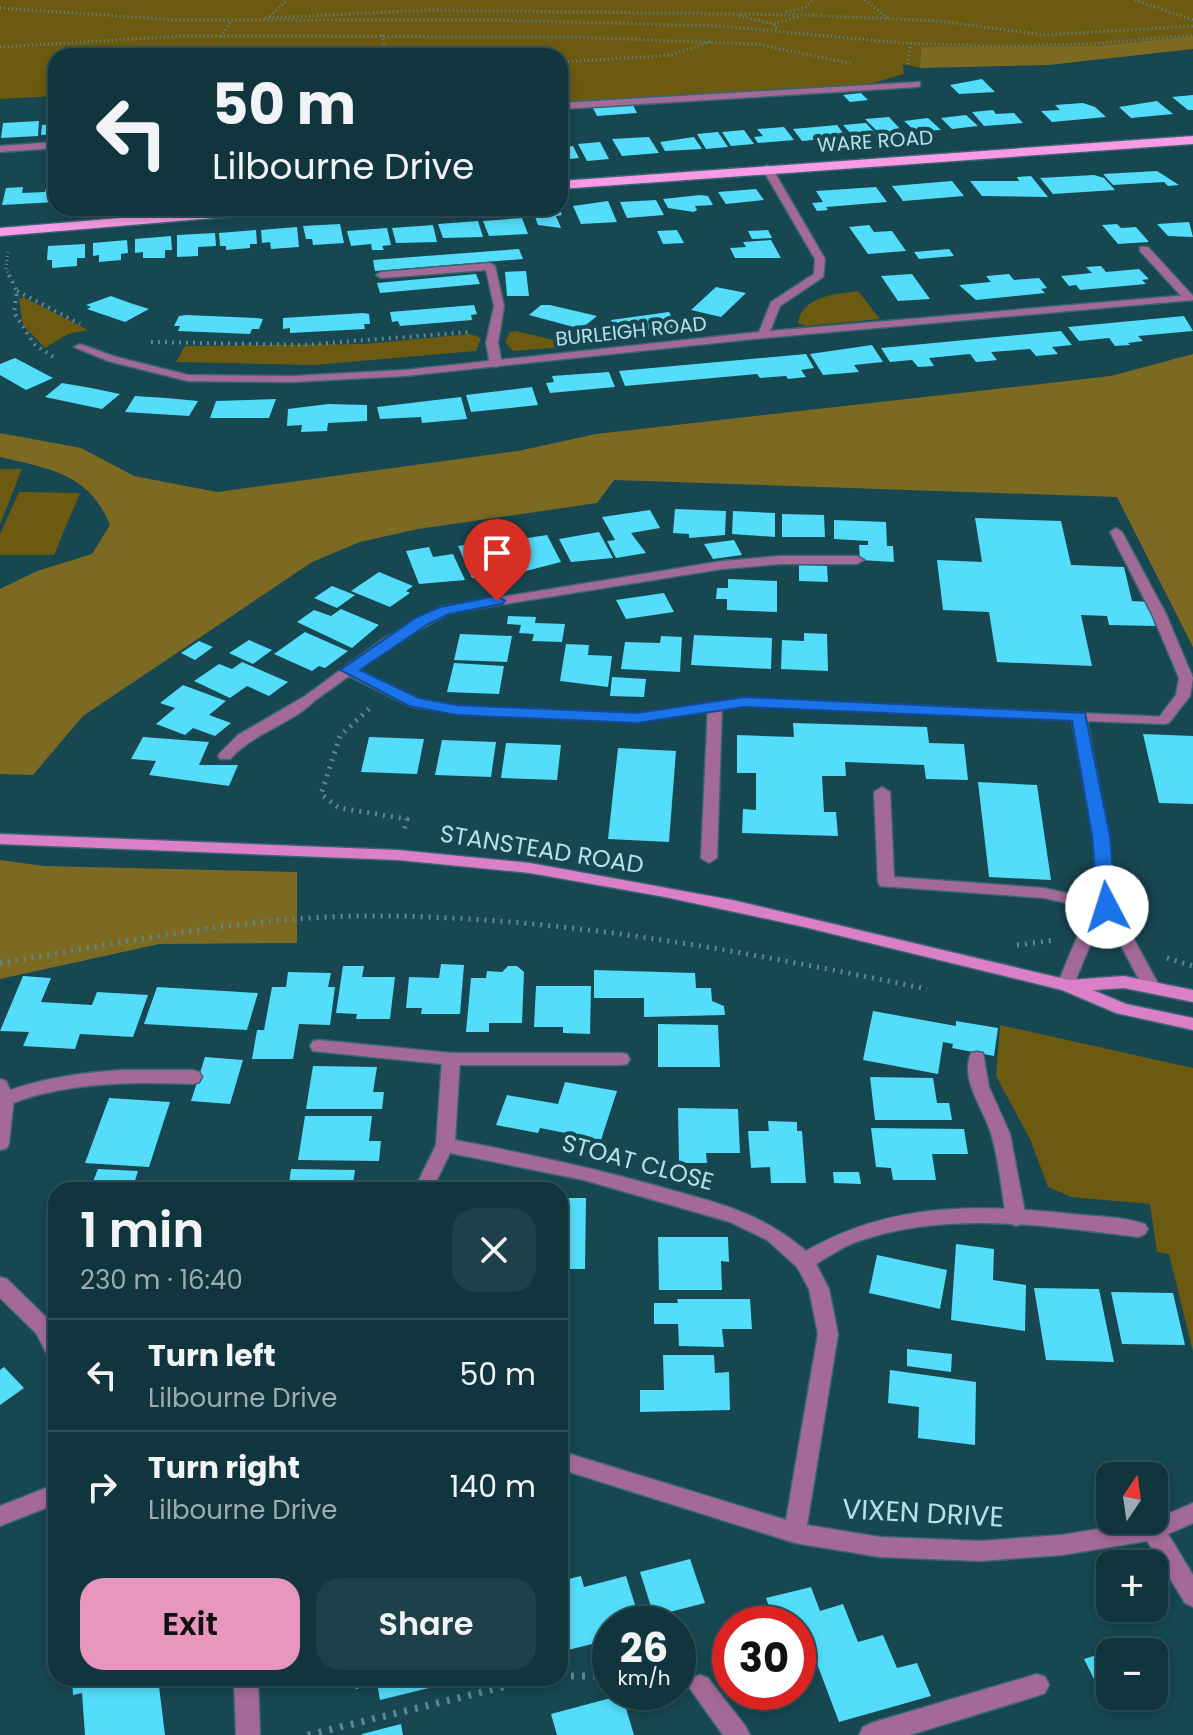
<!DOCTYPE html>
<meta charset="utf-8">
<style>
body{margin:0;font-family:Poppins,sans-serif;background:#1e4048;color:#f1f3f6;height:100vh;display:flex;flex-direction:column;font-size:30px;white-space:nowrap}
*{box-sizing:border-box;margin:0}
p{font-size:26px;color:#9cabb0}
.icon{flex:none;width:44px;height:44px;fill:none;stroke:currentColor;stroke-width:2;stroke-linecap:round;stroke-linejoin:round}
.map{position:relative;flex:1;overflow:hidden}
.panel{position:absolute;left:48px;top:1182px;width:520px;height:504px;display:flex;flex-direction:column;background:#11353d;border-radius:24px;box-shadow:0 4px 12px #0003,0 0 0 2px #305057}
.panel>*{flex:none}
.top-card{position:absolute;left:48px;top:48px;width:520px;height:168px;border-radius:24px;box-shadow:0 4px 12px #0003,0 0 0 2px #305057;background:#11353d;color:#f1f3f6;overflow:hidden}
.needle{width:52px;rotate:13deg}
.controls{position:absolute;left:1096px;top:1462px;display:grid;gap:16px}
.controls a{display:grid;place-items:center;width:72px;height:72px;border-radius:16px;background:#11353d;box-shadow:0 4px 12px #0003,0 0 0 2px #305057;font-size:40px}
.speed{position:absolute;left:592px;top:1606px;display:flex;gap:16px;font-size:40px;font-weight:700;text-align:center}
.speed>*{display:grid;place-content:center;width:104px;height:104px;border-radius:50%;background:#11353d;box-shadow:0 4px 12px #0003,0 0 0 2px #305057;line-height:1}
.speed small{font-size:20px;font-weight:400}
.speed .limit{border:12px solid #d22;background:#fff;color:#111}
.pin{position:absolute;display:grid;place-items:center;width:68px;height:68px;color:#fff;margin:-82px -34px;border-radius:50% 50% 50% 0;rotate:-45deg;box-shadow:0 0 8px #0007}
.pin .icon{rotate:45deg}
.me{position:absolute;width:88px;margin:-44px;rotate:355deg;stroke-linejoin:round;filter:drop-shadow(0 0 6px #0008)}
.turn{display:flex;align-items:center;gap:28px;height:168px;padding:0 32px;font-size:36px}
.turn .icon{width:104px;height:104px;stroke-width:2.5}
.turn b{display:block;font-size:56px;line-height:68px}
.round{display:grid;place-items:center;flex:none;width:84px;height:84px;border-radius:24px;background:#1e4048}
.head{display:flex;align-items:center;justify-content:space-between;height:136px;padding:0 32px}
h1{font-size:48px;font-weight:600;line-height:60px}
.action{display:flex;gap:16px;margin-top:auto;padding:16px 32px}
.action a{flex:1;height:92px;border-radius:24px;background:#e797bd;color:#111;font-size:32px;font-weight:600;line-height:92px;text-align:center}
.action a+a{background:#1e4048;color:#f1f3f6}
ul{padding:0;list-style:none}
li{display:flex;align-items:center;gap:24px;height:112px;padding:0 32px;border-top:2px solid #305057}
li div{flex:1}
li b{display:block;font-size:30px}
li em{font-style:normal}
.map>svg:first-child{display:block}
</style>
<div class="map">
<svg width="1193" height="1735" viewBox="0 0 1193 1735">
<rect width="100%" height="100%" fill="#174751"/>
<path fill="#6c5a11" d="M0,0H1193V36L1096,46L921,48L920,68L903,64L904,74L870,84L560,103V56H56V96L0,99Z
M858,291L880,319L806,326L798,323C802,296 836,294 858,291Z
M23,297L88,330L68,334L45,348L23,325L19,299Z
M516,331L520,332L579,346L513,351L505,342L510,332Z
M470,334L481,338L476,351L314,365L176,362L185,346L363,344Z
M0,469H22L0,524Z
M19,492L80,493L54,555H0V534Z
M1000,1025L1193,1068V1351L1169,1254L1157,1252L1150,1204L1071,1197L1048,1187L1031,1141L996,1076Z"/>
<path fill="#7d6a22" d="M1193,36V49L1048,65L920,68L921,47L1096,46Z
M1193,354V647L1117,497L614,480L597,503L418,529L360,542L312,562L83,716L33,775L0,774V589L37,571L92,554L110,525C89,473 50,469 0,457V433L81,448L134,476L217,492L518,451L596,434L1111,376Z
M0,860L44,866L297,872V943L159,944L0,979Z"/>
<path fill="#53ddfa" d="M982,79L995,92L959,94L950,85Z
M861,93L868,100L850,102L843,95Z
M1193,95V110H1188L1172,97Z
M1157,101L1173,114L1131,118L1119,107Z
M1083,103L1095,107L1106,117L1052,122L1041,111L1060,110L1055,105Z
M633,105L637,113L597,116L593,108Z
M993,110L996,114L1014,113L1023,123L984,126L972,112Z
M966,115L978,126L952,129L941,118Z
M889,117L903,132L880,134L865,119Z
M928,118L941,130L915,131L904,121Z
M39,121L38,136L1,138L3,123Z
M866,123L876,134L853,136L843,125Z
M56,124V134L41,135L42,125Z
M837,125L846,137L802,141L793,129Z
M784,127L794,140L758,143L754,137L763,136L757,129Z
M744,130L754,144L731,146L722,132Z
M718,132L728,147L706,149L697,134Z
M649,137L659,153L622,156L612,139Z
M694,137L702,149L665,151L660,142Z
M600,142L609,159L587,161L578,144Z
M573,146L579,158L560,160V147Z
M1157,171L1179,185L1168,186L1164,182L1113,185L1103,174Z
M1094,175L1104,178L1115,190L1053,194L1040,178Z
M1031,176L1048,197L982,196L970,181H1019L1017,177Z
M952,181L964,196L903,201L892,186Z
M56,184V202L2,205L6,188L23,187L22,193L45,192L47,185Z
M876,187L887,202L826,207L828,210L817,211L812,203L823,202L816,191Z
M756,189L764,200L726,204L718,192Z
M700,195L708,196L713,205L695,206L697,210L694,212L668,208L663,199Z
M656,200L664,215L627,218L620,202Z
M608,201L617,222L581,224L573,206Z
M525,208H559L562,215L556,216L561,228L538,225L535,217L529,218Z
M522,218L528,234L489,236L483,221Z
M478,221L483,237L443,238L438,224Z
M1189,222L1193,237L1168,236L1157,224Z
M340,224L344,243L313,245L312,239H306L303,226Z
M1117,224L1121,228L1136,227L1149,242L1118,244L1102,225Z
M433,225L437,242L396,243L392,228Z
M869,225L874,232L892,231L906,251L868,254L849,227Z
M297,227L299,247L271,249L270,242L262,243L261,230Z
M387,228L391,245L382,246L384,250H372L371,244L351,246L347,231Z
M256,230L257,244H250V248L226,250V246H220L219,233Z
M677,230L684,243L663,244L657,231Z
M768,230L772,238L752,239L748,231Z
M215,233L216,246L198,247V256L177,257V235Z
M171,236L172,250H165V258H143V252L135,253V239Z
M127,240L128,253L121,254V260L99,262V255L93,256V243Z
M771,240L781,258H735L730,248L746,247L743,242Z
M85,244V258H77V266L52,268V260H47L48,246Z
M519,249L523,259L375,271L373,260Z
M949,249L954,256L919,259L914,252Z
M1101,266L1106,272L1139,269L1149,279L1142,280L1146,284L1080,290L1076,285L1069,286L1061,276L1092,273L1086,267Z
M526,271L529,296H507L505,272Z
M476,274L480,284L380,293L377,283Z
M912,274L930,299L898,301L881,276Z
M1009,274L1014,280L1039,278L1047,288L1041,289L1045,293L976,300L959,285L991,282L986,276Z
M716,287L746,293L721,317L691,310Z
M111,296L130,303L149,309L125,322L87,309L91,307L86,305Z
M474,305L477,314L471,315L472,320L400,326L398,321L392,322L390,312Z
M541,305H550L597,316L581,329L529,315Z
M669,312L677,327L624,332L616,330L611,320Z
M363,313L369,314L370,324H364L365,329L290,333V328L283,329V318Z
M186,315L257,318L263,319L259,329H252L250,334L178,331L180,326H174L179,316Z
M1184,316L1193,331L1138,336L1143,341L1128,343L1130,345L1115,346L1109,338L1079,341L1068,327Z
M1061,331L1072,345L1052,347L1058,354L1036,356L1030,349L991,352L997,360L988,361L976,362L970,354L929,358L934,366L918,367L912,360L890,362L881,348Z
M872,345L883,362L854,365L859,372L823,375L810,354Z
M806,354L814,368L801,370L806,377L788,379L786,376L760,378L757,374L625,386L619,371Z
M15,358L53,378L26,390L0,375V364Z
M609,372L615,387L550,393L546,383L554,382L552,376Z
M62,383L91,388L120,394L102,409L45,397Z
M532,387L538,405L471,412L466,395Z
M135,396L166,398L198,401L189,416L125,412Z
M461,397L467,419L422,423L421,417L380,419L377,407Z
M276,399L269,418H210L216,401Z
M328,404L367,405V421L328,423L327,431L301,432L302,425L287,426L288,409Z
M675,509L726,511L725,535L689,538V534L673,533Z
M650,510L660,528L631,533L646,553L616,558L607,541L615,540L602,517Z
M733,511L775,513V537L732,534Z
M782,514L824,515L825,537H782Z
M975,518L1061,521L1071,565L1124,567L1132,601L1149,602L1155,626L1109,625L1107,616L1081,615L1092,666L997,662L989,612L943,610L937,560L982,562Z
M834,520L886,522L887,546H893L894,562L860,560L859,545H868V541L834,539Z
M599,532L613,558L571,562L559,539Z
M547,535L561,562L522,572L508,541Z
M734,540L742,555L713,559L704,544Z
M478,543L481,551L502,548L514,573L472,578L458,546Z
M429,547L433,557L453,554L465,580L419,584L406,551Z
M799,565L827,566L828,582L799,581Z
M379,572L413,586L406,591L410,593L390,607L351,591Z
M728,579L777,581V612L727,610V599H716L717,588H728Z
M332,586L355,595L337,608L314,598Z
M664,593L674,612L626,619L616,600Z
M341,609L379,625L352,648L297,622L314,610L331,616Z
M508,616L536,617L535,623L565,624L562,642L532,641L534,634L519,633L521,625L507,624Z
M305,632L348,651L325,668L319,666L312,671L274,654Z
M804,633L827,634L828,671L781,669L782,640L804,641Z
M460,634L512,636L507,662L454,660Z
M694,635L772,638L771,669L691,665Z
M661,636L682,637L680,672L621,669L625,642L660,643Z
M249,640L272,650L253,664L229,653Z
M199,641L213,647L195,660L181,653Z
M566,644L589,645L588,655L612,656L608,687L560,681Z
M242,662L288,682L269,696L247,686L230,698L194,681L219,664L232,669Z
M454,663L504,666L499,694L447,692Z
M612,677L646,679L644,697L610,696Z
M183,685L226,701L209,715L231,723L215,736L193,728L185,735L156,724L175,708L160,703Z
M793,723L927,727L929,743L964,744L968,780L926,779L924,765L845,762L846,776H822L824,812H836L838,836L742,833L743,809L756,810V773H737V735L794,737Z
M1143,734L1193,736V804L1159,803Z
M143,737L209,742L199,765H238L229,786L149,775L156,761L131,759Z
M369,737L424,739L417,774L361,772Z
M442,740L496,742L491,777L435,775Z
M506,743L561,745L557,780L501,778Z
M618,748L676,751L669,842L608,839Z
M978,782L1037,785L1051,880L989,877Z
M441,964L464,965L460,1014H421L422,1008H406L409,977L439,978Z
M343,966H364L362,977H395L390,1019H356L357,1014L336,1013Z
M508,966H517L524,972L522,1023H489V1032H466L471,978H486L487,971L502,972Z
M594,970L695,973L696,988H711L712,1001L724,1006L725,1015L644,1017V998H594Z
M288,972L331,973L328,987H335L330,1025L299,1024L293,1059H252L257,1030H264L272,987H286Z
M23,976L51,978L41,1002L92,1005L97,992L148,995L133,1037L80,1034L75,1049L23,1046L29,1032L0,1031Z
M536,986H591L590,1034L563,1033V1027H534Z
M157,987L225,991L258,993L247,1030L144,1024Z
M873,1011L956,1026V1021L998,1028L994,1056L952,1048L953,1044L943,1042L938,1074L863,1060Z
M658,1024L718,1025L720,1067H658Z
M205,1057L243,1060L230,1104L191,1101Z
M313,1066L377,1067L373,1092H384L382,1109H306Z
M870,1077L933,1078L937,1103H949L952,1120H875Z
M565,1082L617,1091L601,1140L540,1128L538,1133L496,1125L507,1095L558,1104Z
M109,1098L170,1102L149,1167L85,1163Z
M678,1108L738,1109L740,1153H706L707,1163H679Z
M305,1116H372L369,1141H381L379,1161L298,1160Z
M768,1121L797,1122V1131H802L806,1183H771L770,1167L751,1168L748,1131H769Z
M871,1128L964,1129L968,1154H932L936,1180H893L891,1168L876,1167Z
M98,1169L138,1171L133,1187L145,1190H82L85,1184H92Z
M291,1169L355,1170L352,1190H288Z
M833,1172H859L861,1184L834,1183Z
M560,1198H586L585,1269H560Z
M658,1237H728L729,1262L721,1261L722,1290H659Z
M956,1244L994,1249L993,1280L1026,1285L1025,1331L951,1320Z
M877,1255L947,1270L940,1309L869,1293Z
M1034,1288L1099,1289L1114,1362L1046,1360Z
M1111,1292L1173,1293L1185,1345L1122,1344Z
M677,1299H750L752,1329H722L724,1347L679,1346L678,1324H654V1303H678Z
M907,1349L952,1354L951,1372L907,1366Z
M663,1355H714L715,1373L729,1372L730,1410L640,1412V1390H664Z
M4,1367L24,1388L0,1405V1370Z
M890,1370L976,1382L975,1445L918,1438L919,1407L888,1403Z
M690,1559L705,1603L654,1616L640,1572Z
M581,1576L584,1587L626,1576L641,1624H610V1650L603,1652L600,1642L560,1652V1581Z
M811,1587L820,1611L843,1604L858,1642L883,1635L897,1668L917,1663L931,1696L839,1722L813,1653L798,1658V1624H775L766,1598Z
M1110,1651V1696L1130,1697L1106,1703L1084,1659Z
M72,1678H158L165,1735H85L82,1693L73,1695Z
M354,1678H431L433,1687L380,1700L377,1683L356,1689Z
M622,1695L634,1735H557L551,1714Z
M401,1724L403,1735H362V1734Z"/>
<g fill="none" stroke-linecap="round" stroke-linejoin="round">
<defs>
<path id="lane" d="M920,82V86L917,87L560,109V103Z
M1140,247H1148L1193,296V300H1185L1140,251Z
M490,263L495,266L504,306L498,343L502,364L496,367L490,364L486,343L494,306L486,270L381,278L376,275L381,272Z
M1116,528L1122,532L1166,614L1193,678L1190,696L1169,723L1164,724L1157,720L1176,695L1179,678L1152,614L1110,532Z
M780,556H857L864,560L857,564H780L723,569L716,565L723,561Z
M312,692L319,696C295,724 255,731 230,759H220L218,756L220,753L238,735Z
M715,702L722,706L717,858L709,863L701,858L708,706Z
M882,787L890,792L894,877L1044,888L1107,902L1115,907L1107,912L1044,898L880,886L878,882L874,792Z
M319,1040L451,1053H621L627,1054L630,1059L627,1064L621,1065H451L313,1051L310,1046L313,1041Z
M977,1052L983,1053L989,1087L1010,1134L1026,1218L1023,1223L1016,1226L1009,1223L1006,1218C1002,1191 999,1163 992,1137C986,1111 959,1081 971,1053Z
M121,1070H193L199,1072L202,1077L199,1082L193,1084C143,1082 91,1082 42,1094C27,1097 14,1103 0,1108V1094C39,1078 80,1073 121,1070Z
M1037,1674L1045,1677L1049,1685L1045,1693L1037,1696L910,1735H859L863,1727L871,1723Z"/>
<path id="street" d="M56,142V148L0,152V146Z
M767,165L772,168L825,259L823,277L780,306L770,331L1189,295L1193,296V300L763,338L405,376L293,382L188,381L108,361L74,347L80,344L116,357L188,375L293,376L405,370L759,332L771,302L814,274L815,259L762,168Z
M723,561L728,562V568L449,613L393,645L358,670L418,699L456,706L637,714L744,698L1169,717L1171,720L1164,724L1087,721L1109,836L1114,919L1130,932L1160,987L1157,991H1145L1118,940L1105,929L1095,933L1072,989H1060L1057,985L1080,930L1082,926L1098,918L1093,836L1072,720L744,706L637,722L456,714L409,706L349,676L317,699L312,700L305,696L383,639L440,607Z
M451,1053L457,1054L460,1059L455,1140C523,1153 590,1167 657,1186C716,1203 758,1210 806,1251C891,1202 977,1204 1072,1214C1096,1217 1122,1216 1145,1224L1148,1229L1145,1234L1138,1237C1046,1226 948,1210 859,1241C843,1246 830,1256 816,1264L829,1289L838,1334L807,1525L880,1537L980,1541L1062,1535L1154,1520L1193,1503V1523L1168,1534L1193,1575V1607L1185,1603L1147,1541L1062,1555L980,1561L880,1557L795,1543L560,1469V1451L786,1520L818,1334L809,1289L797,1267L767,1240L730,1222L584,1180L450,1153L432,1190H414L436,1145L442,1059L445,1054Z
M0,1079L6,1081L14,1098L9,1143L7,1148L0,1150Z
M0,1277L7,1279L50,1321L56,1332V1361L49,1358L36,1333L0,1298Z
M56,1484V1504L0,1526V1506Z
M700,1675L708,1678L746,1727L750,1735H723L688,1686L692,1678Z
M234,1678H258L260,1735H236Z"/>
<path id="secondary" d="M0,834L398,850L530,863L732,900L1069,980L1124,976L1193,990V1002L1124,988L1093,990L1126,1004L1193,1018V1030L1116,1013L1062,990L800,926L665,897L530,873L398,860L0,844Z"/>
<path id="primary" d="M1193,136V144L560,189V181Z
M241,208H292L286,212L0,236V228Z"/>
</defs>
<use href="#lane" stroke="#376670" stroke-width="3"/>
<use href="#street" stroke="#376670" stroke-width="3"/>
<use href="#secondary" stroke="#376670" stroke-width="3"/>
<use href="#primary" stroke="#376670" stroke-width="3"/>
<path stroke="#5c8892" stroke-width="3" stroke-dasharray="1 3" stroke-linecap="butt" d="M865,0L889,19
M1135,0L1193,20
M0,8L177,20H491L722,26L902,43L997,46L1091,44L1193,35
M786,12L806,7L813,0
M270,16L286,1
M739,16L774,24L777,29
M265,18L430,10L805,15L938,21L1045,35L1193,26
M774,24L800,16
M382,35L387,56
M221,37L231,21
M0,47L183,36L570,37L757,44L853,64
M560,62L672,55L712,41
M908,64L911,42
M8,252L6,269L10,277"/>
<path stroke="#5c8892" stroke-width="4" stroke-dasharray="2 5" stroke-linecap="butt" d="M9,275L17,291L14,313L35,345L55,358
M17,291L80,324
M151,342L303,345L469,332"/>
<path stroke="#5c8892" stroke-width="5" stroke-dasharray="2 6" stroke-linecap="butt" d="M369,709L340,736L321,794L339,808L407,819L403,834
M1017,945L1055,940
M1167,958L1193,966
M0,963C121,943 242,917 365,916C555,915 742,951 927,989"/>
<path stroke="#5c8892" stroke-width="7" stroke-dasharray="3 8" stroke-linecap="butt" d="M560,1676H610
M308,1735L539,1678"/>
<use href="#lane" fill="#a46a97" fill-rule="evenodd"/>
<use href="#street" fill="#a46a97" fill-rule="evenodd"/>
<use href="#secondary" fill="#da7fc8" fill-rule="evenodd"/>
<use href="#primary" fill="#f89ae5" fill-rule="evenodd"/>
</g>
<path fill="#1a73e8" stroke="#114b97" stroke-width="2" d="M497,596L505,601L502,604L449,614L428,624L360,670L419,698L456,705L637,713L744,697L1085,713L1110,836L1116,907L1107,914L1098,907L1092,836L1072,721L744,707L637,723L456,715L409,706L340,670L417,617L440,607Z"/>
<g text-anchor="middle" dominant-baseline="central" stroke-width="8" stroke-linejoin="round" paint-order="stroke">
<g font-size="20" fill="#b8e0ea" stroke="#174751">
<text transform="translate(875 141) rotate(-4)">WARE ROAD</text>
<text transform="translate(631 331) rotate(-6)">BURLEIGH ROAD</text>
</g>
<g font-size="24" fill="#b8e0ea" stroke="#174751">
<text transform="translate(542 849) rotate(9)">STANSTEAD ROAD</text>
<text transform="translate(638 1162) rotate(15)">STOAT CLOSE</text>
</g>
<g font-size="28" fill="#b8e0ea" stroke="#174751">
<text transform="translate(923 1513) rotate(3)">VIXEN DRIVE</text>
</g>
</g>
</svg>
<div class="controls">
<a><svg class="needle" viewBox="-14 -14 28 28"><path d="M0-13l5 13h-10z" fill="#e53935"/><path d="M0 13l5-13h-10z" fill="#9cabb0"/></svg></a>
<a>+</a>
<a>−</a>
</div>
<div class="speed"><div>26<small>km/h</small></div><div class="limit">30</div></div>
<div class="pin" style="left:497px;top:601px;background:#d93025"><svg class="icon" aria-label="arrive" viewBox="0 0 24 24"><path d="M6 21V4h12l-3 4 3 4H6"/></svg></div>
<svg class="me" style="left:1107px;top:907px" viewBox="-20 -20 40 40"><circle r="19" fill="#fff"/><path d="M0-13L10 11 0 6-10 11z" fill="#1a73e8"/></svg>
<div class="top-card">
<div class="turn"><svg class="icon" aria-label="left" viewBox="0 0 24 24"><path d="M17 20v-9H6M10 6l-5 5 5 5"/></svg><div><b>50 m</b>Lilbourne Drive</div></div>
</div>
<section class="panel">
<div class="head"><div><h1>1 min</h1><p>230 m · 16:40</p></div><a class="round"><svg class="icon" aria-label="close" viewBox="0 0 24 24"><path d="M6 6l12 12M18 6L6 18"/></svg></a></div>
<ul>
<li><svg class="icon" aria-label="left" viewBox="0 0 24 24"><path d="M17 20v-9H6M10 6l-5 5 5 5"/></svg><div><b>Turn left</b><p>Lilbourne Drive</p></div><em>50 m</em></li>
<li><svg class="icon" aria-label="right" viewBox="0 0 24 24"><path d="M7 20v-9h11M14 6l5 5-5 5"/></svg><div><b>Turn right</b><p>Lilbourne Drive</p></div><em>140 m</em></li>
</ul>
<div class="action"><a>Exit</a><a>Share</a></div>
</section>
</div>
